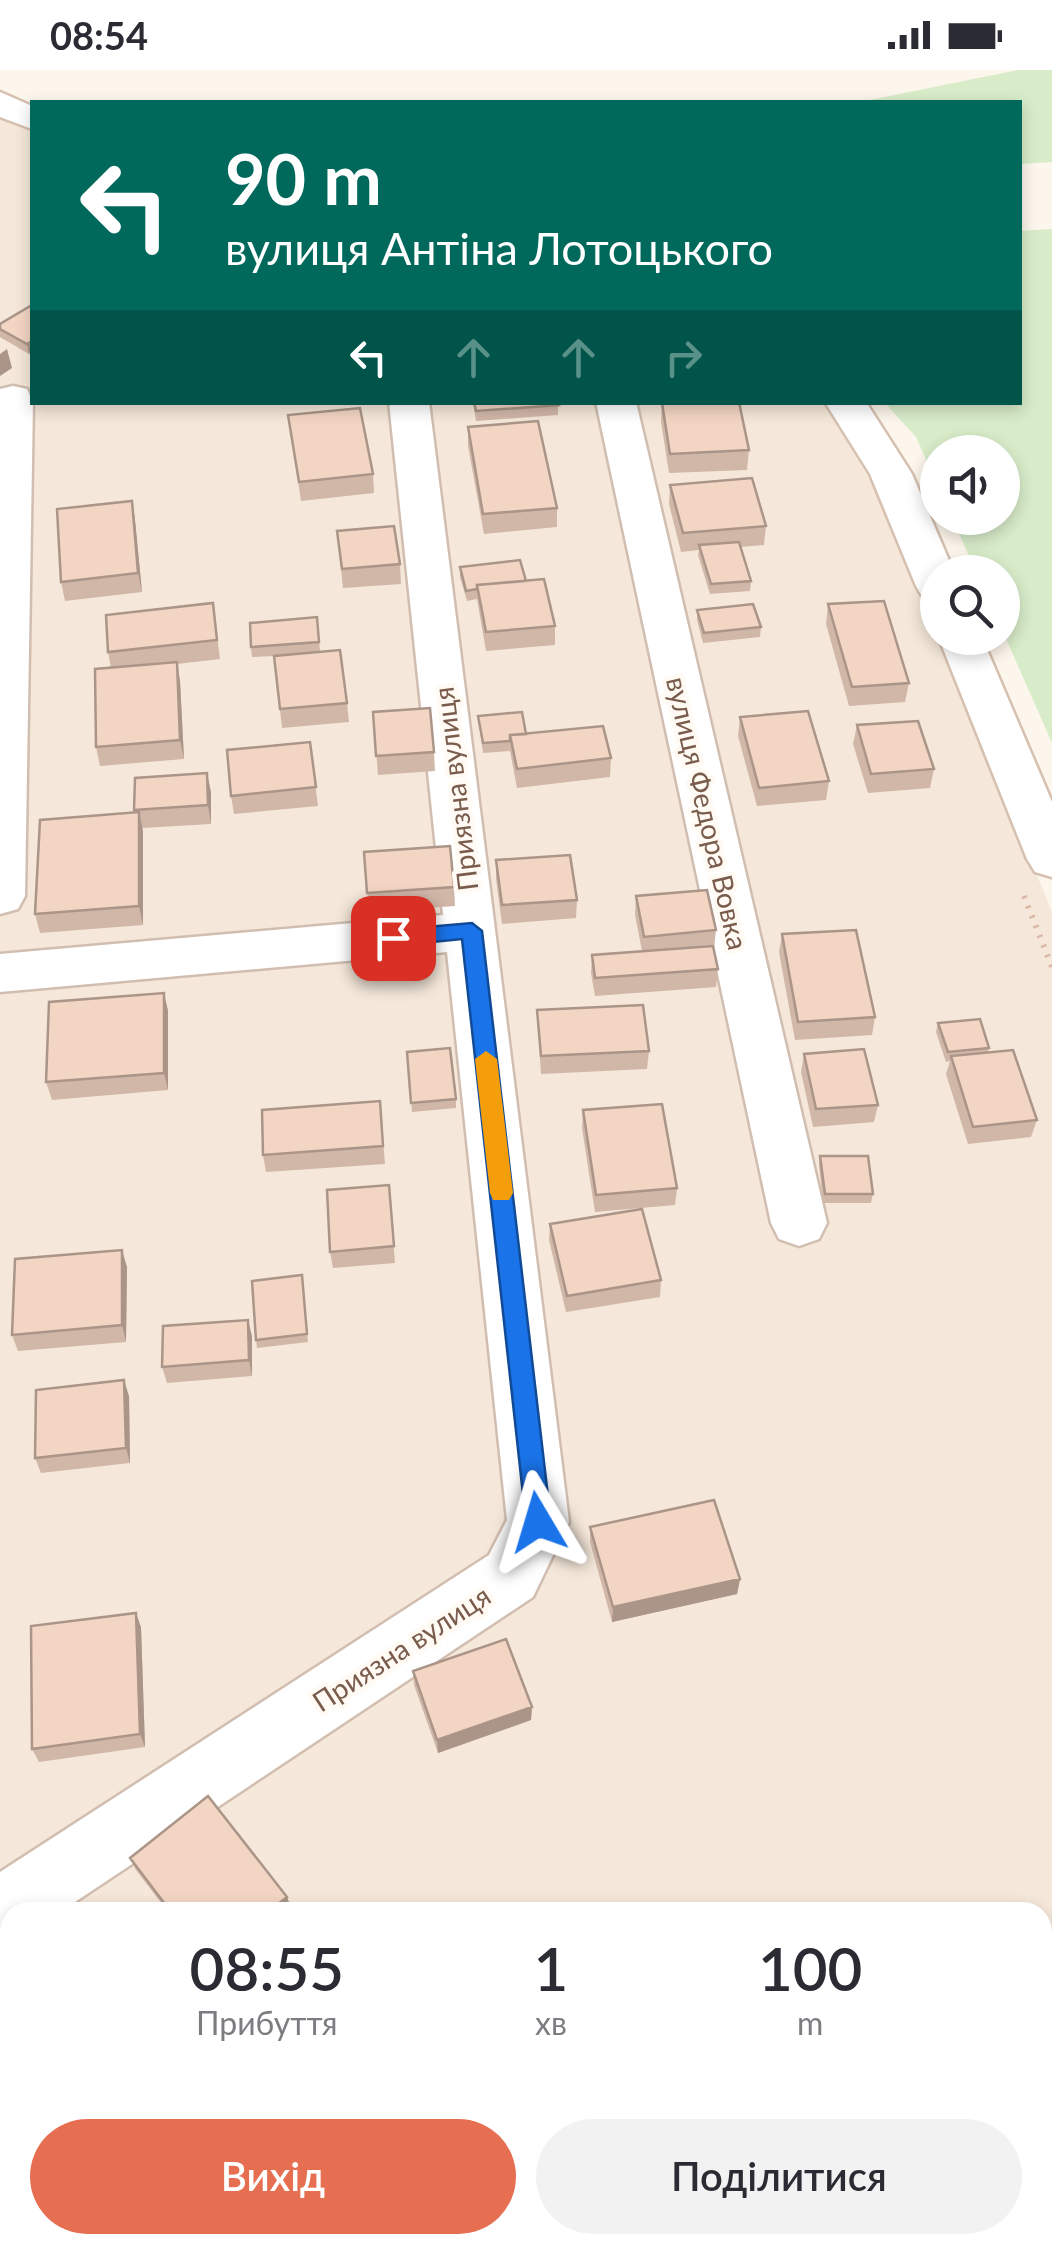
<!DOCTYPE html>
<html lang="uk">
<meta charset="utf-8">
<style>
body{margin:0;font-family:Lato,sans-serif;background:#f2f2f3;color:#2b2b33;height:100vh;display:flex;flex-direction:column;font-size:38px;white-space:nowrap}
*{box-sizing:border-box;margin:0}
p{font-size:32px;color:#7c7c81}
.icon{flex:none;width:55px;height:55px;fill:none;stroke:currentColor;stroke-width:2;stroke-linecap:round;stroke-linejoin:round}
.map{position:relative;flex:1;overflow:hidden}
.sheet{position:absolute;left:0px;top:1832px;width:1052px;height:352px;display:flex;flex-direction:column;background:#fff;border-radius:30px 30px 0 0;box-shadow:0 5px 15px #0003}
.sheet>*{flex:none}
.banner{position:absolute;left:30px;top:30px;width:992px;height:305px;border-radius:0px;box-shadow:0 5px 15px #0003;background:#00695c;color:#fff;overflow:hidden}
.buttons{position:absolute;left:920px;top:365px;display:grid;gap:20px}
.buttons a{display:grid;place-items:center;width:100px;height:100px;border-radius:50%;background:#fff;box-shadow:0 5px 15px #0003;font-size:50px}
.pin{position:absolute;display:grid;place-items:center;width:85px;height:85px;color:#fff;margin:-42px;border-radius:20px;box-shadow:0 5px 15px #0006}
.me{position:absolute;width:110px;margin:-55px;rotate:353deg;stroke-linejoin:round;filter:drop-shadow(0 0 8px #0008)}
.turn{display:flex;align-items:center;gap:35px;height:210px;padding:0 30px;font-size:45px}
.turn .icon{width:130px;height:130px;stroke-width:2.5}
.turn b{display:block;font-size:70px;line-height:85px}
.lanes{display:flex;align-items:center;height:95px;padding:0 30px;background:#0003;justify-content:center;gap:50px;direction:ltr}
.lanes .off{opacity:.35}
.eta{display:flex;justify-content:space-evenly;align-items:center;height:170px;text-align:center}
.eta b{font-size:60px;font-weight:600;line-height:70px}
.cta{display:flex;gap:20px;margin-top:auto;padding:20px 30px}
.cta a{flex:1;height:115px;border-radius:60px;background:#e76f51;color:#fff;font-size:40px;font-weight:600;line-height:115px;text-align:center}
.cta a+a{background:#f2f2f3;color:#2b2b33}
.status{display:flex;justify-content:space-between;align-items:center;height:70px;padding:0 50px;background:#fff;direction:ltr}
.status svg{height:28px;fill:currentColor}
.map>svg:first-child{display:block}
</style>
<div class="status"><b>08:54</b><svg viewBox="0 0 49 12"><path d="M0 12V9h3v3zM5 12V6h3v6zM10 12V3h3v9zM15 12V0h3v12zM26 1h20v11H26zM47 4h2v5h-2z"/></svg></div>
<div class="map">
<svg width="1052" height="2184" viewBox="0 0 1052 2184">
<rect width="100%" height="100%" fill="#fdf6ec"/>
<path fill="#f5e8da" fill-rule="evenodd" d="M0,42L32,58V332L829,333L898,464L1052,842V2184H0ZM10,1842H1042V2175H10Z"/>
<path fill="#d8ecc9" d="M1018,0H1052V92L1020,94V32H860Z
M1052,159V673L1003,562L1002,502H976L952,448H1002V382H938L937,415L916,367L885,333L1020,332V161Z"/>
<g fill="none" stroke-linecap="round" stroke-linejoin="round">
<defs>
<path id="minor" d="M13,316L27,319L33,332L25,826L18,839L0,844V319Z
M389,332H429L569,1452L533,1527L60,1842H10V1872L0,1877V1802L489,1485L507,1450L447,882L0,922V884L443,845Z
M596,332H636L827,1153L819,1169L799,1176L779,1169L771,1153Z"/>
<path id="secondary" d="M0,22L32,36V59L0,47Z
M825,332H866L912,404L954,502H938V530L922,526L916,516L870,404Z
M938,566L982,568L1052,732V807L1035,802L1027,789Z"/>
</defs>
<use href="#minor" stroke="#d1beb0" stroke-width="5"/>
<use href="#secondary" stroke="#d6c0b0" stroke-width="5"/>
<path stroke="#d9b8a5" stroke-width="6" stroke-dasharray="2.5 8" stroke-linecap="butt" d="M1024,826L1052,897"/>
<use href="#minor" fill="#fff" fill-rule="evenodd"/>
<use href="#secondary" fill="#fff" fill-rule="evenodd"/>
</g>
<path fill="#d1b7a8" d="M32,235L29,284L0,267V254Z
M473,332H558V345L476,351Z
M662,333L749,380L747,400L669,403L661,352Z
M288,345L373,404L374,423L301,431Z
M468,357L557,438V457L484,464L468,376Z
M670,415L766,456L764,475L740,477L751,511L750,521L710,524L698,485L699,480L681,482L669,434Z
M132,431L135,450L142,522L65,531L61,512Z
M337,461L400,494L401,514L343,518Z
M460,497L526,511L555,556V575L486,581L477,529L467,531L460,507Z
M213,533L220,589L177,594L180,611L184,689L100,696L96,677L111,598L108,582Z
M828,534L909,613L905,632L849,636L826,554Z
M697,540L761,557L760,567L703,573L697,550Z
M317,547L320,581L347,633L349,652L282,658L274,586L252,587L251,577Z
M373,642L434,682L435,701L378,705Z
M478,646L526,664L611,688L610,707L517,718L510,681L483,683Z
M740,647L829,711L826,730L757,736L738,666Z
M857,655L934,699L930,718L868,723L853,674Z
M310,672L318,736L234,744L231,726Z
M211,722V754L142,758L143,855L40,863L35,844L135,743L134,740Z
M364,782L454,817L455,836L369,842Z
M496,790L577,830L576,848L502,854L496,809Z
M636,826L716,860L714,878L718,899L716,917L595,926L591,903L592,885L642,881L635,845Z
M782,864L875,947L872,965L795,970L779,882Z
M164,923L168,941V1020L52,1030L46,1012Z
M537,940L649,981L647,999L541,1004Z
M938,953L989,978L988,982L1037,1050L1031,1067L968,1074L946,1004L950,991L946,992L936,962Z
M407,982L456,1029V1038L412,1042Z
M804,984L878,1035L874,1052L813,1057L801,1002Z
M380,1031L385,1094L266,1102L263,1085Z
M583,1040L677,1118L675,1135L595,1142L582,1058Z
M820,1086L873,1124L871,1133H823L819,1095Z
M389,1115L395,1193L333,1198L330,1182Z
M550,1154L661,1210L660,1227L566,1242L549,1170Z
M127,1197L126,1272L18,1281L12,1265Z
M302,1205L308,1272L257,1278L256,1270Z
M252,1266V1306L167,1313L162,1297Z
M129,1326L130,1393L41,1403L35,1388Z
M590,1457L740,1509L737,1524L612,1552L590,1472Z
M141,1557L145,1677L39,1692L32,1679Z
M413,1601L532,1637L531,1650L438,1683L414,1615Z
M130,1788L287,1827L291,1838L285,1842H168L136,1800Z"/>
<path fill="#aa9588" d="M32,271V282L29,284L27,274Z
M7,279L12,298L0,306V284Z
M132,431L135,450L142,522L138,503Z
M177,592L180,611L184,689L180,670Z
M207,703L211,722V754L208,735Z
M139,742L143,761V855L139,836Z
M164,923L168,941V1020L164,1003Z
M122,1180L127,1197L126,1272L122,1255Z
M248,1250L252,1266V1306L249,1290Z
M124,1310L129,1326L130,1393L126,1378Z
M740,1509L737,1524L612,1552L613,1537Z
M136,1543L141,1557L145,1677L140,1664Z
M532,1637L531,1650L438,1683L437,1670Z
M287,1827L291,1838L285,1842H268Z"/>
<path fill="#f3d5c3" stroke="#aa9588" stroke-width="2.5" d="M32,235V271L27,274L0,259V254Z
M474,332H558L559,335L476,341Z
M739,332L749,380L670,384L662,333Z
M360,338L373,404L299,412L288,345Z
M538,351L557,438L483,444L468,357Z
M752,408L766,456L683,463L670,415Z
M132,431L138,503L61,512L57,439Z
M394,456L400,494L342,499L337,461Z
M739,472L751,511L711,514L699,475Z
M520,490L526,511L477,515V519L466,521L460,497Z
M544,509L555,556L486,562L477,515Z
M884,531L909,613L852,617L828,534Z
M213,533L217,570L108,582L106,545Z
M753,534L761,557L704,563L697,540Z
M317,547L319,572L251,577L250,553Z
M340,580L347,633L280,639L274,586Z
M177,592L180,670L96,677L95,599Z
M430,638L434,682L376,686L373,642Z
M808,641L829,711L759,718L740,647Z
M522,642L526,664L510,665V671L483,673L478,646Z
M918,651L934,699L871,704L857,655Z
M603,656L611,688L517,699L510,665Z
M310,672L316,717L231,726L227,680Z
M207,703L208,735L134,740L135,708Z
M139,742V836L35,844L40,750Z
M450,776L454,817L367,823L364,782Z
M570,785L577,830L502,835L496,790Z
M707,820L716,860L644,867L636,826Z
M856,860L875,947L798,952L782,864Z
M713,876L718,899L595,908L592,885Z
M164,923V1003L46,1012L49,932Z
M643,935L649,981L541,986L537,940Z
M980,949L989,978L948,982L938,953Z
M450,978L456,1029L411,1033L407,982Z
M864,979L878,1035L816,1039L804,984Z
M1013,980L1037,1050L973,1057L951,986Z
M380,1031L383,1076L263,1085L262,1040Z
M662,1034L677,1118L596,1125L583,1040Z
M820,1086H868L873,1124H825Z
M389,1115L394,1176L330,1182L327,1120Z
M642,1139L661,1210L567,1226L550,1154Z
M122,1180V1255L12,1265L15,1189Z
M302,1205L307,1264L256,1270L252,1211Z
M248,1250L249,1290L162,1297L163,1256Z
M124,1310L126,1378L35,1388L36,1320Z
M714,1430L740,1509L613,1537L590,1457Z
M136,1543L140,1664L32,1679L31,1556Z
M506,1569L532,1637L437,1670L413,1601Z
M208,1726L287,1827L268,1842H171L130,1788Z
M10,1922V2062L0,2052V1932Z"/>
<path fill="#1a73e8" stroke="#114b97" stroke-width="2.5" d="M472,853L482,861L551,1452L548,1460L538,1464L529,1460L526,1452L462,869L393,876L382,868L393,860Z"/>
<path fill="#f59e0b" d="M486,981L497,989L513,1123L509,1130H493L490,1123L475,989Z"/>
<g text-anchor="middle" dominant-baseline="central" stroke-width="9" stroke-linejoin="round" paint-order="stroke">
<g font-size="28" fill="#7a5c4d" stroke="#fffaf3">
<text transform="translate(455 719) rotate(-97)">Приязна вулиця</text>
<text transform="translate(708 743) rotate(77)">вулиця Федора Вовка</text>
<text transform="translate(401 1578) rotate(-33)">Приязна вулиця</text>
</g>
</g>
</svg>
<div class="buttons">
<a><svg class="icon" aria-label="sound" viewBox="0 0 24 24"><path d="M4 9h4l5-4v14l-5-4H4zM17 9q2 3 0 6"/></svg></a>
<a><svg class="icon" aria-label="search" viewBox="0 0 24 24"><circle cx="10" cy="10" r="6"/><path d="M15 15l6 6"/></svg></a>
</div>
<div class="pin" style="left:393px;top:868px;background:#d93025"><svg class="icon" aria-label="arrive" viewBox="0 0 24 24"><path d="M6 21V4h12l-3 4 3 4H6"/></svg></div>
<svg class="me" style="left:538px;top:1452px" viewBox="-20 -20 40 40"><path d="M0-17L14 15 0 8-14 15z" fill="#1a73e8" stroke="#fff" stroke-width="4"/></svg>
<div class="banner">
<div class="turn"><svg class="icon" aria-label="left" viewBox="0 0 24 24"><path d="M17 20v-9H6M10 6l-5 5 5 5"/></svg><div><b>90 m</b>вулиця Антіна Лотоцького</div></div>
<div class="lanes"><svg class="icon" aria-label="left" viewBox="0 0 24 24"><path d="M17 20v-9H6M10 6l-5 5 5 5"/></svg><svg class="icon off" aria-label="ahead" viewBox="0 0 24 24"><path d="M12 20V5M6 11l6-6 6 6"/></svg><svg class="icon off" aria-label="ahead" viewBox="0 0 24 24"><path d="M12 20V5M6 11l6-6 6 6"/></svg><svg class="icon off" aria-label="right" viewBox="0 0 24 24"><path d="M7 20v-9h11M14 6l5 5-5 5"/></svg></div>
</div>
<section class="sheet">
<div class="eta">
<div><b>08:55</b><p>Прибуття</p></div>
<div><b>1</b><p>хв</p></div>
<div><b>100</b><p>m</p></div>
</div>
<div class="cta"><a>Вихід</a><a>Поділитися</a></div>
</section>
</div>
